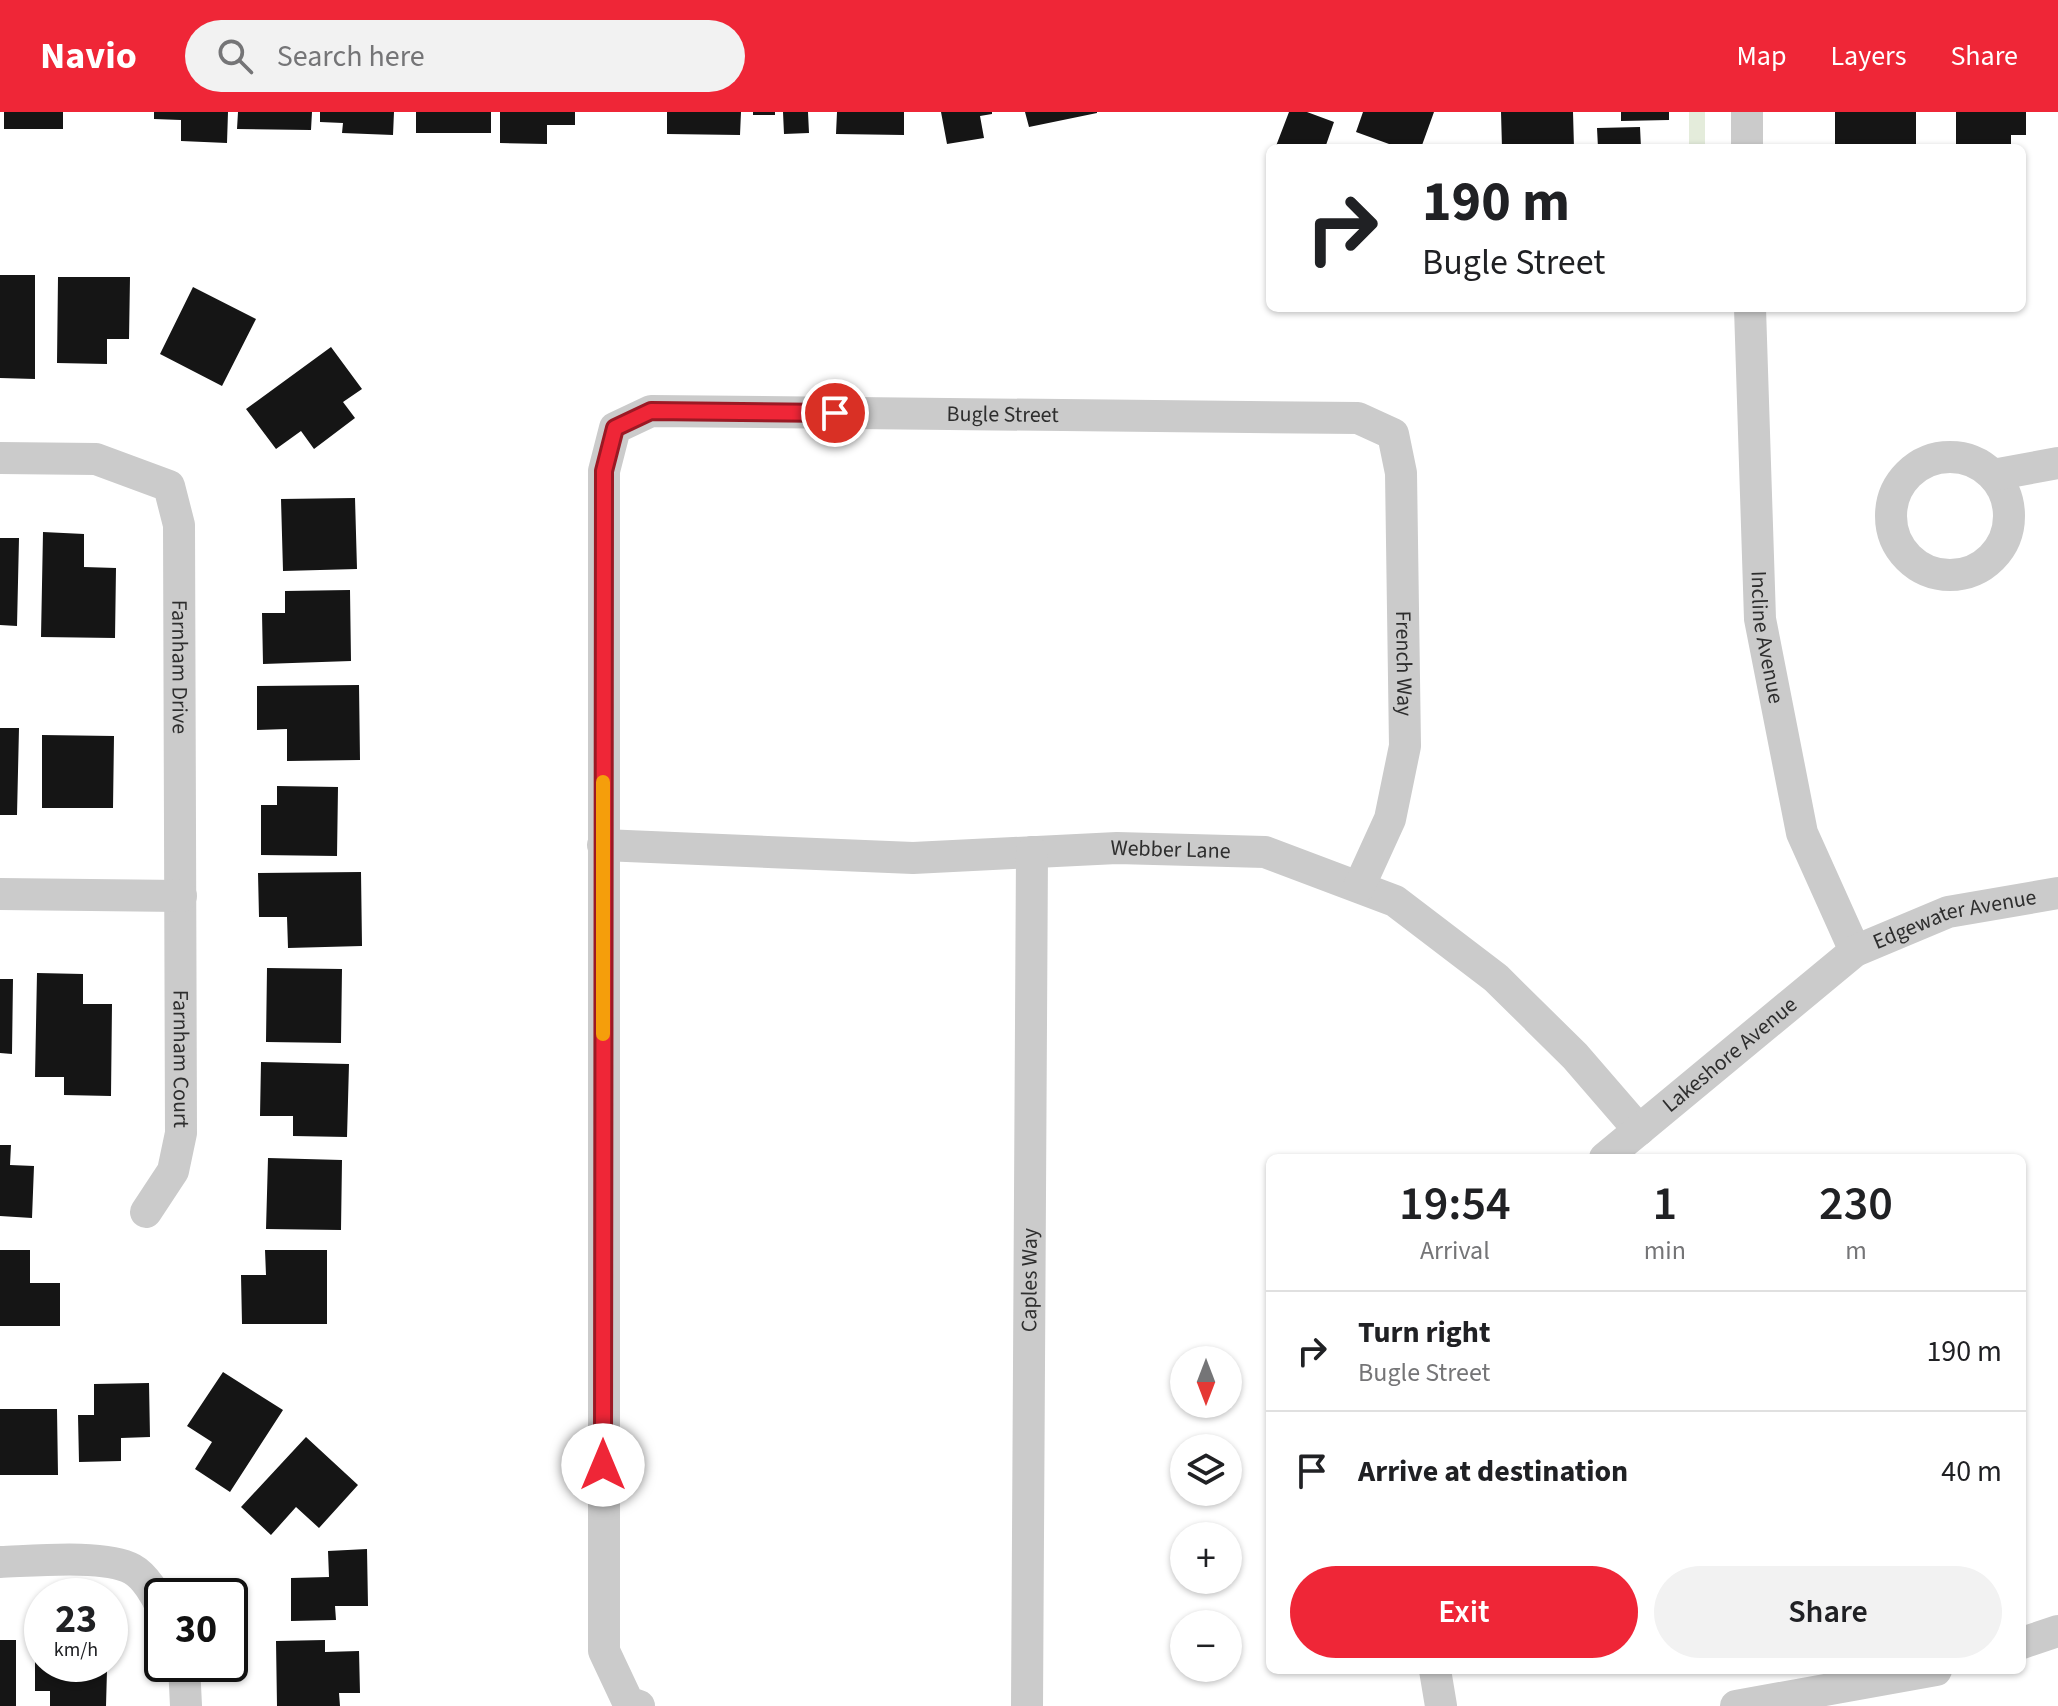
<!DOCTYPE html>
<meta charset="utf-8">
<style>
body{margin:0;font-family:"Source Sans 3",sans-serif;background:#f2f2f2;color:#202124;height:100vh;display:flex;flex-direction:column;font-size:30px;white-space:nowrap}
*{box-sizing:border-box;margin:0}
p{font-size:26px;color:#757577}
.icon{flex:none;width:44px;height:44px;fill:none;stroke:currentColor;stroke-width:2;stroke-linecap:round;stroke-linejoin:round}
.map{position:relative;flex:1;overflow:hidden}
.details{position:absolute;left:1266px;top:1042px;width:760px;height:520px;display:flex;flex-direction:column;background:#fff;border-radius:12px;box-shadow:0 2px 6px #0004}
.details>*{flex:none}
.guide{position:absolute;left:1266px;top:32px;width:760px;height:168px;border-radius:12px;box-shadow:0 2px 6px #0004;background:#fff;color:#202124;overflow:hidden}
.needle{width:52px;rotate:180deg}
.controls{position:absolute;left:1170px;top:1234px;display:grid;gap:16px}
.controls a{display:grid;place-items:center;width:72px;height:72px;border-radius:50%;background:#fff;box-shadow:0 2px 6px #0004;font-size:40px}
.speed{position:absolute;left:24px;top:1466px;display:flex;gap:16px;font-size:40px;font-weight:700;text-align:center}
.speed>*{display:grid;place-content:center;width:104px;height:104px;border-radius:50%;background:#fff;box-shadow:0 2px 6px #0004;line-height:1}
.speed small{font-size:20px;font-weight:400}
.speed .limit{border:4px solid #111;border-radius:12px;background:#fff;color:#111}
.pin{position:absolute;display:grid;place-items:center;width:68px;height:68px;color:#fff;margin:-34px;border:4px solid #fff;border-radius:50%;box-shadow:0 2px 8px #0007}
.me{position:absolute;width:88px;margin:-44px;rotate:0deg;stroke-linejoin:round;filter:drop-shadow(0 0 6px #0008)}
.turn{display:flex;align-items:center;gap:28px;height:168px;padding:0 24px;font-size:36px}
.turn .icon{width:104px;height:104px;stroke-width:2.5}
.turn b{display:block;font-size:56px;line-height:68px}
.eta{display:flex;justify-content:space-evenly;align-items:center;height:136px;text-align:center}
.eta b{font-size:48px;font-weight:600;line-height:56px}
.cta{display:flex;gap:16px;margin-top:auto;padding:16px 24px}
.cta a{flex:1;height:92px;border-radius:48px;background:#ef2637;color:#fff;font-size:32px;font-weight:600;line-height:92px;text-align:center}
.cta a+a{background:#f2f2f2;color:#202124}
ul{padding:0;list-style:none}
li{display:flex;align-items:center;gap:24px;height:120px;padding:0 24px;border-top:2px solid #e0e0e0}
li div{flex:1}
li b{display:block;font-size:30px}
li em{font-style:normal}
header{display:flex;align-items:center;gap:48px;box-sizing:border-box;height:112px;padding:0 40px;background:#ef2637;color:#fff}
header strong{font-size:38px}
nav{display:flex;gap:44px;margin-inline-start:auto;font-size:28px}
.search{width:560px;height:72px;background:#f2f2f2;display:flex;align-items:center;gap:20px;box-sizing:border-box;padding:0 28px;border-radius:44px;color:#757577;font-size:30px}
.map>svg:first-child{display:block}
</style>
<header>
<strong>Navio</strong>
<div class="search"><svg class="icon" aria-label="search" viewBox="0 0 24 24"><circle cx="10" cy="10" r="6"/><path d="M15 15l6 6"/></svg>Search here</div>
<nav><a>Map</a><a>Layers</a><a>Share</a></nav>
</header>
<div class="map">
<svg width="2058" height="1594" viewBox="0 0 2058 1594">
<rect width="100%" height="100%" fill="#fff"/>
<path fill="#e4ecdb" d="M1689,0H1705V36H1689Z"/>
<path fill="#151515" d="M4,0H63V17H4Z
M154,0H228L227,31L181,29V8L154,7Z
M238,0H312L311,18L237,17Z
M320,0H394L393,23L342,21L343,11L320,10Z
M416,0H491V21H416Z
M500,0H575V13H547V32L500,31Z
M667,0H741L740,23L667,22Z
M753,0H775V3H753Z
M783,0H808L809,21L784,22Z
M837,0H904V23L836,22Z
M941,0H992V2L980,4L984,26L947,32Z
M1025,0H1097V1L1029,15Z
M1289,0H1307L1334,10L1325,36L1276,34Z
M1363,0H1434L1421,36H1400L1356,20Z
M1501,0H1573L1574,36H1502Z
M1621,0H1669V8L1621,9Z
M1835,0H1916V36H1835Z
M1956,0H2026V23H2011V36H1956Z
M1640,15L1641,36H1598L1597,16Z
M0,163H35V267L0,266Z
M58,165H130L129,227H107V252L57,251Z
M193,175L256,207L222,274L160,242Z
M331,235L362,277L343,290L355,306L314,337L301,319L276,337L246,297Z
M355,386L357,457L283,459L281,387Z
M43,420L84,422V455L116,456L115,526L41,525Z
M0,426H19L17,514L0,513Z
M350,478L351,549L263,552L262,501H285V479Z
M359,573L360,648L287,649V617L257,618V574Z
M0,616H19L17,703H0Z
M42,623L114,624L113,696H42Z
M277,674L338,675L337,744L261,743V693H277Z
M361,760L362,834L288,836L287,805H259L258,761Z
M267,856L342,857L341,931L266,930Z
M37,861L83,862V892H112L111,984L64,983V965H35Z
M0,867H13L12,942L0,941Z
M261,950L349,952L347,1025L293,1024V1004H260Z
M0,1033H11L10,1053L34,1054L32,1106L0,1104Z
M268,1046L342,1048L341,1118L266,1117Z
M0,1138H30V1171H60V1214H0Z
M265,1138H327V1212H242L241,1163H266Z
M223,1260L283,1298L230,1380L195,1357L212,1330L187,1314Z
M149,1271L150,1325L121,1326V1349L79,1350L78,1303H94V1272Z
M0,1297H57L58,1363H0Z
M306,1325L358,1373L319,1416L296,1395L271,1423L241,1395Z
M367,1437L368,1494H335L336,1508L291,1509V1466L329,1465L328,1439Z
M0,1528H16V1594H0Z
M325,1528V1540L359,1539L360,1581H339L340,1594H277L276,1529Z
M35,1532L42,1533V1552H78V1557L107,1558L106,1594H50V1579H35Z"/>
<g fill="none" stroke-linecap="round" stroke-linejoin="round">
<g stroke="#cbcbcb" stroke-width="32">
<path d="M1747,0V36"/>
<path id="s1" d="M1750,196L1760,507L1802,721L1855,839"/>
<circle cx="1950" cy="404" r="59"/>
<path id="s2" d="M0,346L96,347L169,374L179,413L181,1021L173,1059L146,1100"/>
<path d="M1993,363L2058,351"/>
<path id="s3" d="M603,733L913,746L1117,736L1265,740L1395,789L1496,866L1575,944L1639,1018"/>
<path d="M0,782L181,784"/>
<path id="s4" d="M1605,1046L1855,839L1948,800L2058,781"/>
<path d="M0,1450C32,1449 105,1442 132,1457C145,1464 157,1484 162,1497"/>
<path d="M2022,1531L2058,1519"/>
<path d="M184,1552L186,1594"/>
<path d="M1435,1558L1441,1594"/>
<path id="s5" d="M639,1594L628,1590L604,1539V359L615,316L651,299L1358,306L1393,322L1401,361L1405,634L1390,707L1359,775"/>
<path id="s6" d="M1027,1594L1032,740"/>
<path d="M1736,1594L1936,1558"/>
</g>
</g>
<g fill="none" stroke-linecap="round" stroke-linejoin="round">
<defs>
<path id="route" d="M603,1353L604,359L615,316L651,299L835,301"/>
</defs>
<use href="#route" stroke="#9b1924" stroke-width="20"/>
<use href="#route" stroke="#ef2637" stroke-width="14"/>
<path stroke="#f59e0b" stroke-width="14" d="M603,670V922"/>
</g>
<g text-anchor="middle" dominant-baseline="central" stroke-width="8" stroke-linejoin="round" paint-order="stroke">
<g font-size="22" fill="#2e2e2e" stroke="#fff">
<text stroke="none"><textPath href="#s5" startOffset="1684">Bugle Street</textPath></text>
<text stroke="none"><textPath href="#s1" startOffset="330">Incline Avenue</textPath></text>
<text stroke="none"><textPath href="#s5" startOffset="2308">French Way</textPath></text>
<text stroke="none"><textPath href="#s2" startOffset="356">Farnham Drive</textPath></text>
<text stroke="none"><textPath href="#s3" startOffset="568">Webber Lane</textPath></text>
<text stroke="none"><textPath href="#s4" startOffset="430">Edgewater Avenue</textPath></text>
<text stroke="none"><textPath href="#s4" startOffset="162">Lakeshore Avenue</textPath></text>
<text stroke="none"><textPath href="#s2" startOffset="748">Farnham Court</textPath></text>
<text stroke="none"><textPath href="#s6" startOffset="426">Caples Way</textPath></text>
</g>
</g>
</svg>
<div class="controls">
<a><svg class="needle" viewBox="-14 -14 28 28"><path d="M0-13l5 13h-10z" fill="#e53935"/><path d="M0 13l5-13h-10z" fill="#757577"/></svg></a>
<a><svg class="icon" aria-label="layers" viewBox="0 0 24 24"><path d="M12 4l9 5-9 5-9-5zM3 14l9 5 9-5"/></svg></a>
<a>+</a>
<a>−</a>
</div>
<div class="speed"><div>23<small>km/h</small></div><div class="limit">30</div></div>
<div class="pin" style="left:835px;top:301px;background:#d93025"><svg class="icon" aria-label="arrive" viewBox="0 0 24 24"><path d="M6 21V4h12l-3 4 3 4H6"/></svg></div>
<svg class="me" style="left:603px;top:1353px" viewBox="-20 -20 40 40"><circle r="19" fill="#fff"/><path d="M0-13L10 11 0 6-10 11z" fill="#ef2637"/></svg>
<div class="guide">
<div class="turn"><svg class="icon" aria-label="right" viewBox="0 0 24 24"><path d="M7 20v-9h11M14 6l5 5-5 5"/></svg><div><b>190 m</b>Bugle Street</div></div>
</div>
<section class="details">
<div class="eta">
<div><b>19:54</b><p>Arrival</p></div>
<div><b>1</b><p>min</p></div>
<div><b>230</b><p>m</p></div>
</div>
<ul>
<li><svg class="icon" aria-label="right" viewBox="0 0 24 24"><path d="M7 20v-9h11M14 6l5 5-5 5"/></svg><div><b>Turn right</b><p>Bugle Street</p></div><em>190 m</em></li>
<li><svg class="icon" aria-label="arrive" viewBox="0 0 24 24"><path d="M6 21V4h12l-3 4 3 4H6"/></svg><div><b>Arrive at destination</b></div><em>40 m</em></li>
</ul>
<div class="cta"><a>Exit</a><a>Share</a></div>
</section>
</div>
